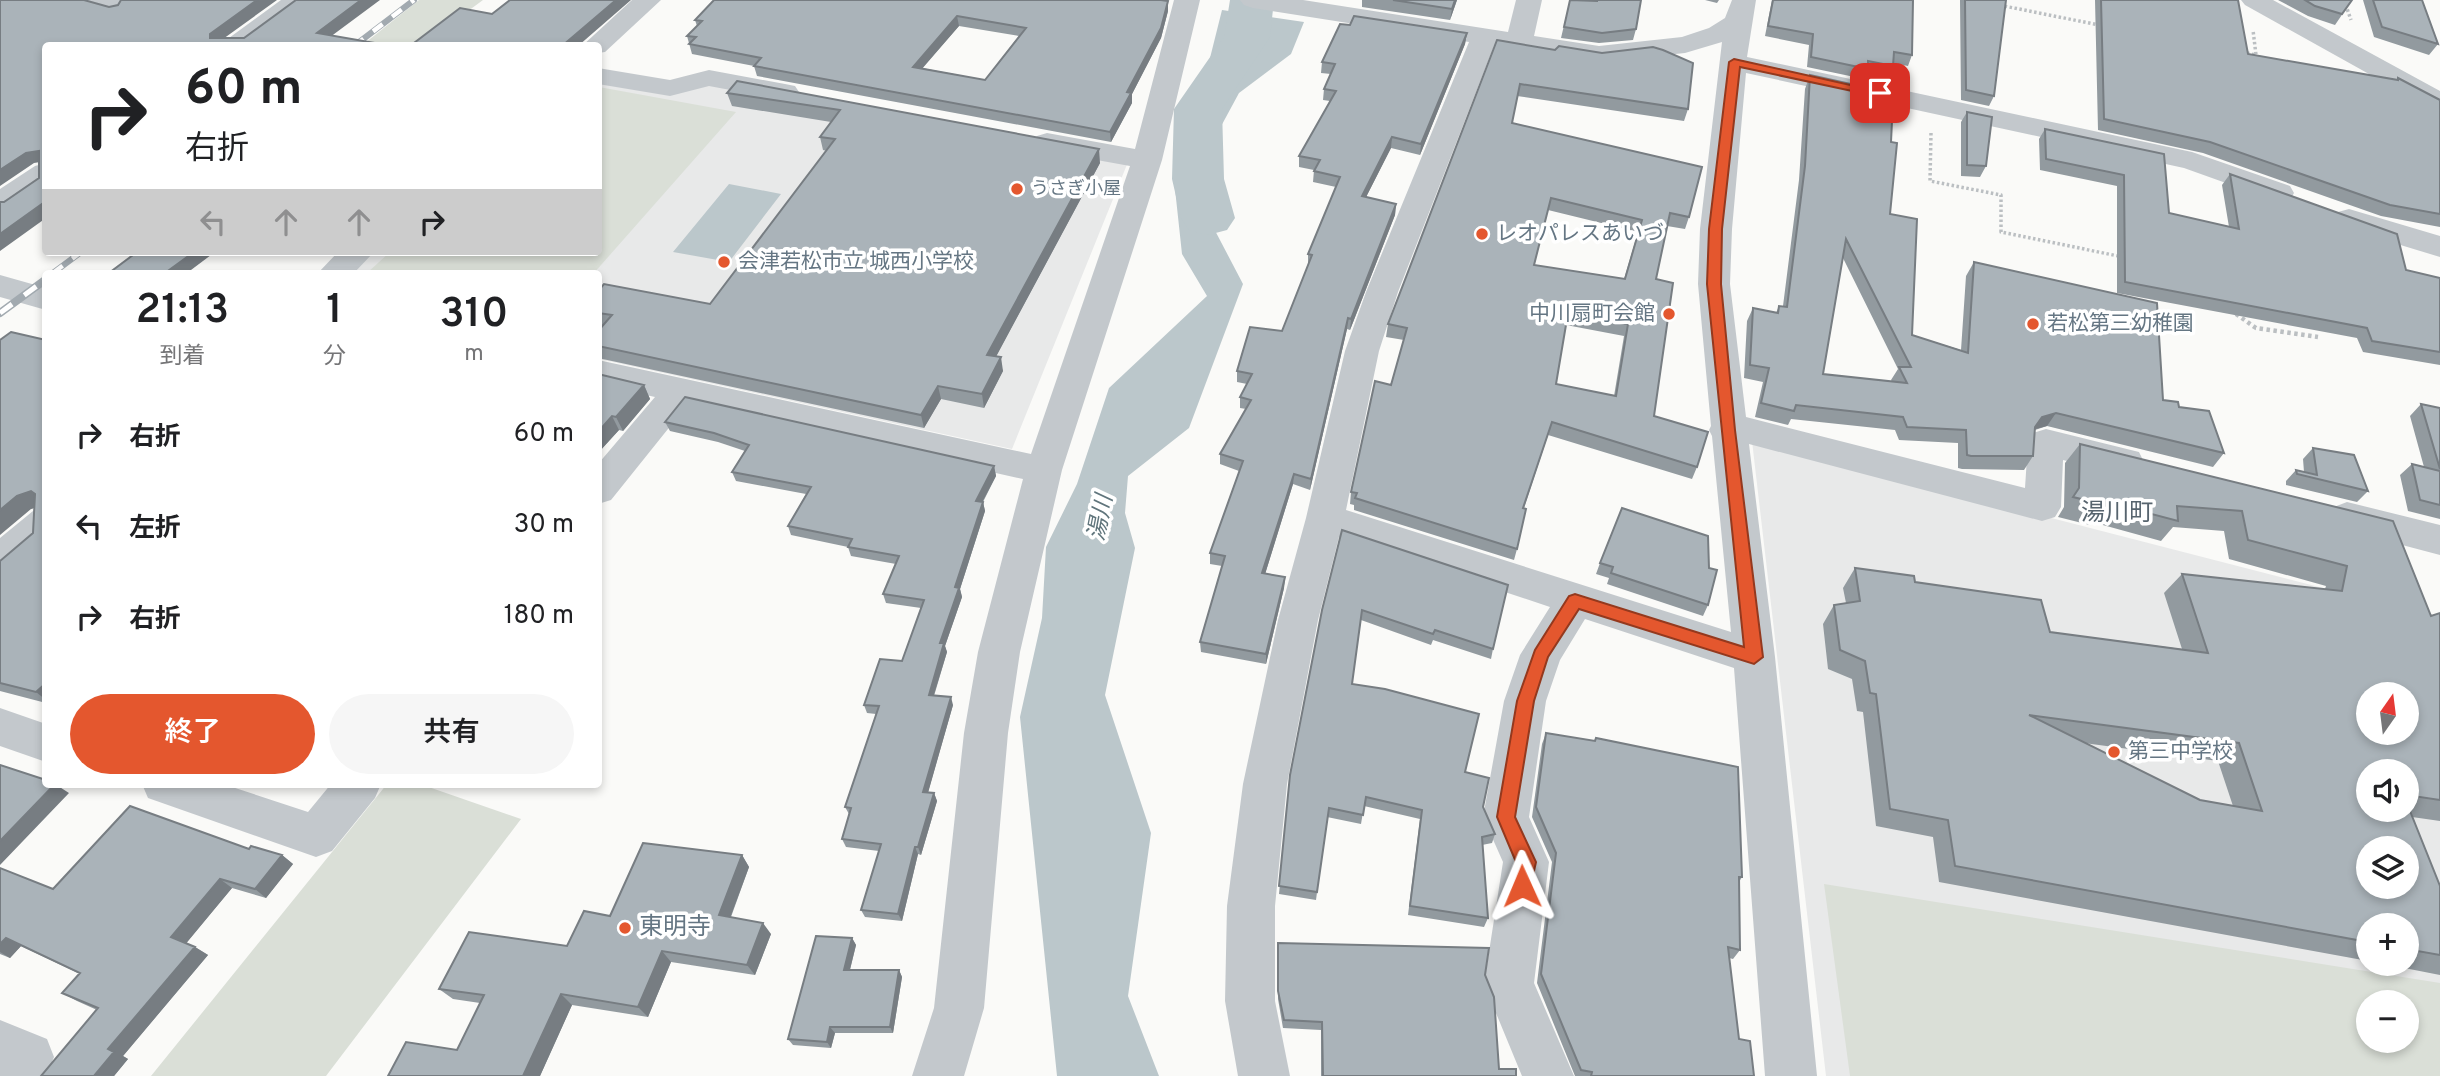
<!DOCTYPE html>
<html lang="ja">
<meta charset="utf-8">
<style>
body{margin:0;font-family:Overpass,"Noto Sans JP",sans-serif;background:#f6f6f6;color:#202124;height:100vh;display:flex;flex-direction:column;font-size:26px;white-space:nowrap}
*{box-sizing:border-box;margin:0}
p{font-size:23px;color:#757577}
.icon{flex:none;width:38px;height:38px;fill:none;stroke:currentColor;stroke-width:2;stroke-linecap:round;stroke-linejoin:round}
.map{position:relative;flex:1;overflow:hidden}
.side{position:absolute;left:42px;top:270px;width:560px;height:518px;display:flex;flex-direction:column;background:#fff;border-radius:7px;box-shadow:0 4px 10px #0003}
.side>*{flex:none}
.banner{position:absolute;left:42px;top:42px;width:560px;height:214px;border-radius:7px;box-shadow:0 4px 10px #0003;background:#fff;color:#202124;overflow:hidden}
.needle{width:46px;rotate:14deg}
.fabs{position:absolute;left:2356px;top:682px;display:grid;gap:14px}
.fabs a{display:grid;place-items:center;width:63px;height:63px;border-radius:50%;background:#fff;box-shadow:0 4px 10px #0003;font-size:35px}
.pin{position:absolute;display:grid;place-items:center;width:60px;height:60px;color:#fff;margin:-30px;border-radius:14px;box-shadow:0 4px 10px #0006}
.me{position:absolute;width:77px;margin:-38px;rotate:359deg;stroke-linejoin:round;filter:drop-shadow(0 0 5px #0008)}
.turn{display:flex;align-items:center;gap:24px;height:147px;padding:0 28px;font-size:32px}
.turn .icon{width:91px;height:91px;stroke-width:2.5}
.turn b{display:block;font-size:49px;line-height:60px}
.lanes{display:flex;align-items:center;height:66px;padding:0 28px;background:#0003;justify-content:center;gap:35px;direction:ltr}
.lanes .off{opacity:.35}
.eta{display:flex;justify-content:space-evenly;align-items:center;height:119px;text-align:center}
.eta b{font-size:42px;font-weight:600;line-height:49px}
.button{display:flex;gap:14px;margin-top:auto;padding:14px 28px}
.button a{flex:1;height:80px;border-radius:42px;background:#e4572e;color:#fff;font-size:28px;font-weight:600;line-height:80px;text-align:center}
.button a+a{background:#f6f6f6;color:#202124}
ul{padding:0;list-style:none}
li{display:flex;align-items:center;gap:21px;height:91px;padding:0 28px}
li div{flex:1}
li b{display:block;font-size:26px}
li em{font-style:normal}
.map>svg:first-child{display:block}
</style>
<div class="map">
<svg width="2440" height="1076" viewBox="0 0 2440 1076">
<rect width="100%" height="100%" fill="#fafaf8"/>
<path fill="#e8e9e9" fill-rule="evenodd" d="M599,80H710L1128,162L1012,449L599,359L598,273H349L373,252H598Z
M1752,441L2440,618V1076H1826ZM2368,695H2406V733H2368ZM2368,772H2406V810H2368ZM2368,849H2406V887H2368ZM2368,926H2406V964H2368ZM2368,1003H2406V1041H2368Z"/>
<path fill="#dadfd7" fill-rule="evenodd" d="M419,0H483L422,45L365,43Z
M599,87L736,112L594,273H367L390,252H598Z
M387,784H420L521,819L326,1076H151Z
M1824,884L2440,983V1076H1850ZM2368,1003H2406V1041H2368Z"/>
<path fill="#bbc7cb" d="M1222,10L1304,22L1291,54L1239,93L1219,130L1210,221L1243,284L1189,428L1128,476L1125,513L1135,548L1105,695L1151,833L1128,996L1159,1076H1057L1020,717L1042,618L1046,547L1077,484L1109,388L1207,296L1182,254L1175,189L1185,171L1198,128L1206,74Z
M729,184L781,194L729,262L673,252Z"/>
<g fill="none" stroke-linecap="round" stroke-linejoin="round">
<path fill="#bbc7cb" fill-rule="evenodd" d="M1230,0H1274L1270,37L1222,109L1224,179L1235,218L1227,230L1208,235L1189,230L1181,218L1172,179L1174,109L1224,37Z"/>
<path stroke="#bbbfc2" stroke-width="3.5" stroke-dasharray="2.5 2.5" stroke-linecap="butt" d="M1995,0L1994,4L2099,25
M2344,0L2351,20
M2242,52L2256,55L2253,30
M1931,133L1930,181L2001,195V232L2123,257"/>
<path stroke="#bbbfc2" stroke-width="4.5" stroke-dasharray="3.5 3.5" stroke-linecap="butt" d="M2236,314L2256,328L2318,337"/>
<path fill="#c3c8cc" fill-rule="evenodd" d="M78,0H122L128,6L124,12L115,14L82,5Z
M281,0H311L249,46H218Z
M632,0H661L605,52L598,53V46H582Z
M1174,0H1200L1162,160L1062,470L1020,652L1008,733L984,1008L964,1076H912L934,1008L964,733L978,652L1023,479L688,404L611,500L598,504V464L655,397L598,384V360L1031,454L1130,166L1047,151L1037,148L1032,142L1037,136L1047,133L1135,149Z
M1240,0H1303L1508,32L1516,0H1542L1534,36L1599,46L1682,37L1709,28L1725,18L1732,0H1756L1747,57L2192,152L2290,186L2294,193L2290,200L2279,202L2184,168L1746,73L1732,229L1730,284L1746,417L2025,488L2028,442L2033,433L2046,429L2139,452L2144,462L2139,472L2126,476L2063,460L2061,507L2055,517L2042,521L1749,444L1775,657L1817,1076H1765L1734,668L1585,619L1560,660L1546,701L1529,817L1549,862L1534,983L1574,1076H1522L1484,984L1503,862L1483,817L1504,701L1520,655L1550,607L1339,537L1318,620L1287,784L1275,906V1001L1290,1076H1238L1225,1001L1227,906L1243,784L1278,620L1306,518L1345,351L1366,292L1469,42L1253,8L1244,5ZM1722,42L1700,229L1698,284L1711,426L1709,430L1712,436L1731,632L1346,510L1379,351L1398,292L1494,46L1599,62L1685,53Z
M2241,0H2273L2440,91V110L2430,108L2245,5Z
M598,68L670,80L709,70L785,84L795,86L799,92L795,98L785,100L709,86L670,96L598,84Z
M46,163V186L11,210L0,212V189L35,166Z
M2349,209L2440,236V257L2338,226L2334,219L2338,212Z
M338,252H374L354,273H318Z
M0,275L46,288V310L0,297Z
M2347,502L2440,525V555L2334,527L2328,517L2334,507Z
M46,507V544L14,572L0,576V538L33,511Z
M0,708L46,724V762L0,746Z
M142,784H223L308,812L331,784H381L375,798L332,851L316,857L148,798Z
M0,1020L47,1039L54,1057L46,1076H0Z"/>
<defs>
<path id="rail-far1" d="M354,46L414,0
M53,273L81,252
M43,281L46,279"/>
<path id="rail" d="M0,313L45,280"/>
</defs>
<use href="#rail-far1" stroke="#a2aab0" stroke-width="6"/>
<use href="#rail" stroke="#a2aab0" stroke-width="8"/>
<use href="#rail-far1" stroke="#fff" stroke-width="4.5" stroke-dasharray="12" stroke-linecap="butt"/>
<use href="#rail" stroke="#fff" stroke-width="5" stroke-dasharray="15" stroke-linecap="butt"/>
</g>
<path fill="#929a9f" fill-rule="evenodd" d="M714,0H1167L1166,1H1168V11L1161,38L1132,94V103L1111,142L757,76L754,66L692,54L687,36L697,26L695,20ZM959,26L1019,36L985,80L922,68Z
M1362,0H1457L1450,20L1362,7Z
M1570,0L1636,29L1633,40L1599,43L1561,38Z
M1705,0H1719L1717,3Z
M1772,0H1913L1912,55L1908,66L1893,63L1889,76L1867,72L1864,79L1807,67L1809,45L1765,36Z
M1960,0H2006L1994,96L1989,106L1961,100Z
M2095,0H2238L2248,54L2396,80L2398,78L2440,100V227L2381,216L2203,153L2098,130Z
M2278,0H2352L2335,25L2308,16Z
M2363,0H2422L2438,44L2429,55L2374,37Z
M1350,25L1467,33L1465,44L1420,155L1391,148L1366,197L1396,204L1395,215L1350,330L1347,329L1310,490L1293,484L1265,574L1285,577L1284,588L1266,664L1201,652L1200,642L1222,566L1210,564V553L1239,471L1220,464V454L1246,409L1240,408V397L1247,384L1237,382V371L1282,331L1308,265V254L1336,187L1313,182L1314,170L1299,167V156L1330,101L1323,100L1324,89L1331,74L1321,73L1322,62Z
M1497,40L1688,109L1684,121L1517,96L1512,123L1689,217L1685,229L1667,226L1656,279L1654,416L1697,467L1692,479L1548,435L1524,508L1517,549L1514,560L1354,510V505L1350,504L1351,492L1391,385L1404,340L1386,337L1388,324ZM1548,210L1638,232L1624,279L1534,265ZM1566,325L1624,336L1614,396L1556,384Z
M1810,75L1868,117L1891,142L1890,214L1912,335L1961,350L1966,276L1974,262L2163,400L2179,407L2224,453L2213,467L2047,426L2035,430L2033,456L2024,470L1962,469L1958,468V443L1899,440L1895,430L1791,419L1788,425L1755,417L1763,382L1744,378L1747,321L1753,308L1776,313L1779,306H1783L1799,180L1805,89ZM1843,258L1898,369L1891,380L1892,382L1823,374Z
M737,81L1100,163L996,356L1003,371L984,408L941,399L924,428L598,358V331L603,326L598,325V291L710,304L827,151L823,150L820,137L831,122L732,106L727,93Z
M1967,112L1986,166L1980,177L1961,176V122Z
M2045,129L2164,154L2169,213L2229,227L2222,185L2230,174L2406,270L2440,278V365L2363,352L2357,338L2117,293V186L2040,170L2039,139Z
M46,340V703L0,691V561L33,533L34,508L31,509Z
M598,374L644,385L650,399L623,431L619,430L598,453Z
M2421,404L2440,408V519L2408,511L2400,475L2412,464L2424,467L2410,416Z
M665,422L994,466L996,476L983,502L985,511L960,589L962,597L945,646L947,652L934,696L953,705L928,792L934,793L937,801L921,855L918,854L902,921L865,917L861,910L879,851L846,847L842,839L849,814L845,807L876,714L867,713L864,705L902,661L921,608L886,603L883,594L896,564L851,556L848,547L791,535L788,526L806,494L736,481L732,472L745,451L718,442L670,431Z
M2080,444L2393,521L2431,616L2440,613V821L2412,817L2440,886V975L2384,964H2406V926H2368V961L1939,882L1933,837L1876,826L1863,712L1857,711L1852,679L1828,669L1823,624L1834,605L1846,603L1843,588L1855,568L1915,582L2050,632L2182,649L2164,593L2182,574L2325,589L2326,586L2229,559L2224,531L2173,527L2161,541L2092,522L2090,525L2058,517L2064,507L2065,463ZM2084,743L2218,761L2233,806L2200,800ZM2406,772V810H2368Z
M2313,448L2368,491L2357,502L2286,485V481L2296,470L2304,472L2303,459Z
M1342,530L1493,649L1491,659L1433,640L1431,645L1361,620L1352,684L1465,772L1483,807L1495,834L1492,843L1482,845L1488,918L1484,927L1408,915L1420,819L1364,806L1361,824L1327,817L1316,900L1279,894L1290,775Z
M1600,563L1709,568L1708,605L1703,616L1607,584L1609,578L1596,574Z
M1546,733L1594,741L1596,738L1742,877L1739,882L1740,950L1733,959L1729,958L1739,1039L1754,1076H1575L1537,983L1552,862L1532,817L1542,744Z
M249,849L282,855L293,864L266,898L232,888L186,943L195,947L208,955L123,1056L128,1059L114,1076H41L97,1010L77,1001L62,993L80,974L21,946L10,958L0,954V868L53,889Z
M742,855L749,867L731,917L771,934L755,975L671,962L648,1017L572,1005L540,1076H388L457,1050L480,1003L453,999L439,989L567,946L610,916Z
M852,938L856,945L850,970H899L902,977L893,1033H835L831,1048L793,1045L788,1039Z
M1278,943L1485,975L1499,1069L1516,1076H1321V1030L1283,1028L1278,999Z"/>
<path fill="#777d82" d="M257,0H277L216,44L210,38V34Z
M361,0H380L322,43L317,33Z
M616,0H631L578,46H562Z
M1455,0H1457L1450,20L1452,9Z
M1168,1V11L1161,38L1132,94V103L1111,142L1110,132L1127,92Z
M957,16L959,26L915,77L913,67Z
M1467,33L1465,44L1420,155L1421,144Z
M1392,137L1391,148L1361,207L1362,196Z
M1099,149L1100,163L990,368L987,355Z
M39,151L46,161L34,163L0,186V170L26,153Z
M46,201V218L0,251V234Z
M1396,204L1395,215L1350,330L1351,319Z
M194,252H215L187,273H165Z
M1348,318L1347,329L1310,490L1311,479Z
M1001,357L1003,371L984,408L982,394Z
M644,385L650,399L623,431L616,417Z
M938,386L941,399L924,428L921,415Z
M2056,413L2047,426L2032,430L2042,417Z
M612,416L619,430L598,453V432Z
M994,466L996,476L978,510L976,501Z
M1294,474L1293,484L1262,584V573Z
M31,491L45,504L31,509L0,535V510L17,496Z
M983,502L985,511L960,589L962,597L945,646L947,652L931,704L929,695L940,643L955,587Z
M1285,577L1284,588L1266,664V654Z
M46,683V700L36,692Z
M951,697L953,705L926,800L923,792Z
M55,784L69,793L0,865V841Z
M934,793L937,801L921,855L918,847Z
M915,847L918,854L902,921L898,914Z
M282,855L293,864L266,898L255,889Z
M742,855L749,867L727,926L719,915Z
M220,879L232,888L184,946L171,937Z
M763,923L771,934L755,975L747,965Z
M6,938L21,946L10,958L0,952V944Z
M852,938L856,945L848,977L844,970Z
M195,947L208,955L123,1056L128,1059L114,1076H94L108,1049Z
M662,951L671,962L648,1017L638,1007Z
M899,970L902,977L893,1033L890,1027Z
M561,994L572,1005L540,1076H523Z
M830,1027L835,1033L831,1048L827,1042Z"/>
<path fill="#aab3b9" stroke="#777d82" stroke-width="2" fill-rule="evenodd" d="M0,0H84L109,7L118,5L121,0H257L210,34V38H244L296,0H361L317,33L392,46H46V201L0,234V202H4L39,178V151L26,153L0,170Z
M510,0H616L562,46H410L460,8L492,14Z
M714,0H1161L1168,1L1161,28L1127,92L1131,93L1110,132L754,66L761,58L689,44L696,37L687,36L702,21L695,20ZM957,16L1026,28L985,80L913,67Z
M1393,0H1455L1452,9Z
M1570,0L1597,1V0H1641L1636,29L1602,33L1564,27Z
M1773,0H1913L1912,55L1894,52L1893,66L1868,61V69L1811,57L1813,34L1768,26Z
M1965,0H2006L1994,96L1966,90Z
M2101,0H2238L2248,54L2398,80V78L2440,100V214L2390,205L2210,142L2104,119Z
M2305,0H2352L2342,14L2315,6Z
M2373,0H2422L2438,44L2382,27Z
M1354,16L1467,33L1421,144L1392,137L1362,196L1396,204L1351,319L1348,318L1311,479L1294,474L1262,573L1285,577L1266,654L1200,642L1225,556L1210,553L1243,461L1220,454L1251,400L1240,397L1252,374L1237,371L1250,327L1282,331L1312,255L1308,254L1340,177L1314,171L1320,160L1299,156L1336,91L1324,89L1335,64L1322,62L1340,24L1350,25Z
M1497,40L1555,50L1559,46L1602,53L1653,47L1663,50L1693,63L1688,109L1520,84L1512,123L1702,167L1689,217L1670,213L1656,279L1673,283L1654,416L1708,432L1697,467L1552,422L1523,508L1526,509L1517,549L1355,498L1357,493L1351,492L1375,381L1391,385L1407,328L1388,324ZM1551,198L1642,220L1625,279L1534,265ZM1568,313L1628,324L1616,396L1556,384Z
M1810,75L1869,88L1868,117L1892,121L1891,142L1897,143L1890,214L1917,219L1912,335L1968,353L1974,262L2157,303L2163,400L2178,402L2179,407L2209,411L2224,453L2056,413L2042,417L2035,427L2033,456H1971L1967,455L1966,430L1907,427L1903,417L1796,405L1794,411L1761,403L1769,368L1750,365L1753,308L1778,313L1779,306L1787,307L1805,166ZM1846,239L1911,367H1899L1907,383L1823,374Z
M737,81L1099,149L987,355L1001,357L982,394L938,386L921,415L598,346V331L612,315L598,313V291L604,284L710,304L835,139L820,137L840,110L727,93Z
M1967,112L1992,117L1986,166L1967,165Z
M2045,129L2164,154L2169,213L2239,229L2230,174L2397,234L2406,270L2440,278V352L2372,341L2367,328L2125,282L2124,175L2046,159Z
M137,252H194L165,273H109Z
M11,332L46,340V683L36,692L0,683V561L33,533L35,494L31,491L17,496L0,510V340Z
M598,374L644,385L616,417L612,416L598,432Z
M685,397L994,466L976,501L983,502L955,587L959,588L940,643H944L929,695L951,697L923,792L934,793L918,847H915L898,914L861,910L881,844L842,839L851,808L845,807L879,706L864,705L880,659L902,661L924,600L883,594L899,556L848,547L852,539L788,526L811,487L732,472L749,445L714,433L665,422Z
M2421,404L2440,408V469Z
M2080,444L2393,521L2431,616L2440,613V800L2406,795V772H2368V810H2406V801L2440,886V955L2406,949V926H2368V942L1955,866L1948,820L1890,809L1876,694L1870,693L1865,661L1840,650L1834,605L1860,601L1855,568L1914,576L1915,582L2041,600L2050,632L2208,653L2182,574L2342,591L2347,566L2248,540L2242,511L2177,506L2178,521L2106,502V505L2073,497L2079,488ZM2368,695H2406V733H2368ZM2029,715L2239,743L2262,811L2200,800ZM2368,849H2406V887H2368Z
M2313,448L2354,455L2368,491L2297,474L2296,470L2317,475Z
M2412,464L2440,471V505L2420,500Z
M1622,508L1708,536L1709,568L1717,570L1708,605L1611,573L1613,567L1600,563Z
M1342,530L1508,585L1493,649L1435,630L1433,634L1362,610L1352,684L1385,689L1479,714L1465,772L1489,778L1483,807L1495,834L1482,837L1488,918L1410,906L1422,810L1366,797L1363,815L1329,808L1317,892L1279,886L1290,775L1322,610Z
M1546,733L1595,741L1596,738L1738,767L1742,877H1739L1740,950L1728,947L1739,1039L1750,1041L1754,1076H1591L1592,1072L1581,1070L1541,974L1556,853L1536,807Z
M0,765L46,780V784H55L0,841Z
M130,806L249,849L251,846L282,855L255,889L220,879L171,937L195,947L108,1049L114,1052L94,1076H41L98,1008L62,993L80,973L6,938L0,944V868L53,889Z
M643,843L742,855L719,915L763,923L747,965L662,951L638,1007L561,994L523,1076H388L406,1042L457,1050L484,995L439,989L469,932L567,946L584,911L610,916Z
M816,936L852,938L844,970H899L890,1027H830L827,1042L788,1039Z
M1278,943L1489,948L1485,975L1494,997L1499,1069H1516V1076H1323L1322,1022L1284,1020L1278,991Z"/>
<path fill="#e4572e" stroke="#94391e" stroke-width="2" d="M1734,59L1886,93L1880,97L1740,67L1722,229L1721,284L1735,430L1763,657L1754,664L1579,609L1548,657L1534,701L1515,817L1536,862L1529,893L1522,895L1516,893L1513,886L1516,862L1497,817L1517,701L1535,650L1569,596L1575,594L1744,647L1707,284L1709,229L1729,62Z"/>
<g fill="#e4572e" stroke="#fff" stroke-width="2.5">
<circle cx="1017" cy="189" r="7"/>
<circle cx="1482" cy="234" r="7"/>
<circle cx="724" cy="262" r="7"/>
<circle cx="1669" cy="314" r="7"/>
<circle cx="2033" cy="324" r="7"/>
<circle cx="2114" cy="752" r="7"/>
<circle cx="625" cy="928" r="7"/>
</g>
<g text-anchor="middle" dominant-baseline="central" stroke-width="7" stroke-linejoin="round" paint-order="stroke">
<g font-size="18" fill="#657683" stroke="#fff" text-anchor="start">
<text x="1031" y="189">うさぎ小屋</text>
</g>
<g font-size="21" fill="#657683" stroke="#fff" text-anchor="start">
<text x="1496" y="234">レオパレスあいづ</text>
<text x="738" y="262">会津若松市立 城西小学校</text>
<text x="1655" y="314" text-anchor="end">中川扇町会館</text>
<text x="2047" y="324">若松第三幼稚園</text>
<text x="2128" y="752">第三中学校</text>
</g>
<g font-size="23" font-style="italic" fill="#60757c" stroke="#fff">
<text transform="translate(1102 518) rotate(-79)">湯川</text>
</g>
<g font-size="24" fill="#57646e" stroke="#fff">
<text x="2117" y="514">湯川町</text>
</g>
<g font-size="24" fill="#657683" stroke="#fff" text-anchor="start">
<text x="639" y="928">東明寺</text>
</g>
</g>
</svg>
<div class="fabs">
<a><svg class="needle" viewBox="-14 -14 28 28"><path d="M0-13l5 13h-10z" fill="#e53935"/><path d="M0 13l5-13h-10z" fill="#757577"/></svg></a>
<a><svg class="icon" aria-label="sound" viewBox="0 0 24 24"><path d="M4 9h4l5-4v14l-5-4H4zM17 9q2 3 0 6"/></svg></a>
<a><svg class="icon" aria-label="layers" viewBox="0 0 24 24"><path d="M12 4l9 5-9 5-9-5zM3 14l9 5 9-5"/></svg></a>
<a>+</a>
<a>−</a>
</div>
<div class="pin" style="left:1880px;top:93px;background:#d93025"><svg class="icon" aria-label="arrive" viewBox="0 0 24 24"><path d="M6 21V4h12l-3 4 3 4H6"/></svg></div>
<svg class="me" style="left:1522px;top:886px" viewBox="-20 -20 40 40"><path d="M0-17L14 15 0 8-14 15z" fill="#e4572e" stroke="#fff" stroke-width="4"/></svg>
<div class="banner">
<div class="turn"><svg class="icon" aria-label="right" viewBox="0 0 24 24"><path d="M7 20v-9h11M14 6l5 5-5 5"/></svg><div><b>60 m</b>右折</div></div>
<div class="lanes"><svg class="icon off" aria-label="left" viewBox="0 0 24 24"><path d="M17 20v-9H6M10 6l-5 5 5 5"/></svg><svg class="icon off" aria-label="ahead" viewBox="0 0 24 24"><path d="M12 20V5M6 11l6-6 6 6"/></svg><svg class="icon off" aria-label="ahead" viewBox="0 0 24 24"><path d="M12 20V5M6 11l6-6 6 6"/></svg><svg class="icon" aria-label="right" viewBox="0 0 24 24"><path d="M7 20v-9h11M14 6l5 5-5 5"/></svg></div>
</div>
<section class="side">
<div class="eta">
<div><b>21:13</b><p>到着</p></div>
<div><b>1</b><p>分</p></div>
<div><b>310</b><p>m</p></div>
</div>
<ul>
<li><svg class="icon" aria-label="right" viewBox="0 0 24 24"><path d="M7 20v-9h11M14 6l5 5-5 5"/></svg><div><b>右折</b></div><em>60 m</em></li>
<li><svg class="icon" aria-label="left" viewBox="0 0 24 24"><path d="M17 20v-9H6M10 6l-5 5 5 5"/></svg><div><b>左折</b></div><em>30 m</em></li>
<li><svg class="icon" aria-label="right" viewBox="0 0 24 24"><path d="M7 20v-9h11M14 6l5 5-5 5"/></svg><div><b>右折</b></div><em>180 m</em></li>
</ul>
<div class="button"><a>終了</a><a>共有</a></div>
</section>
</div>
